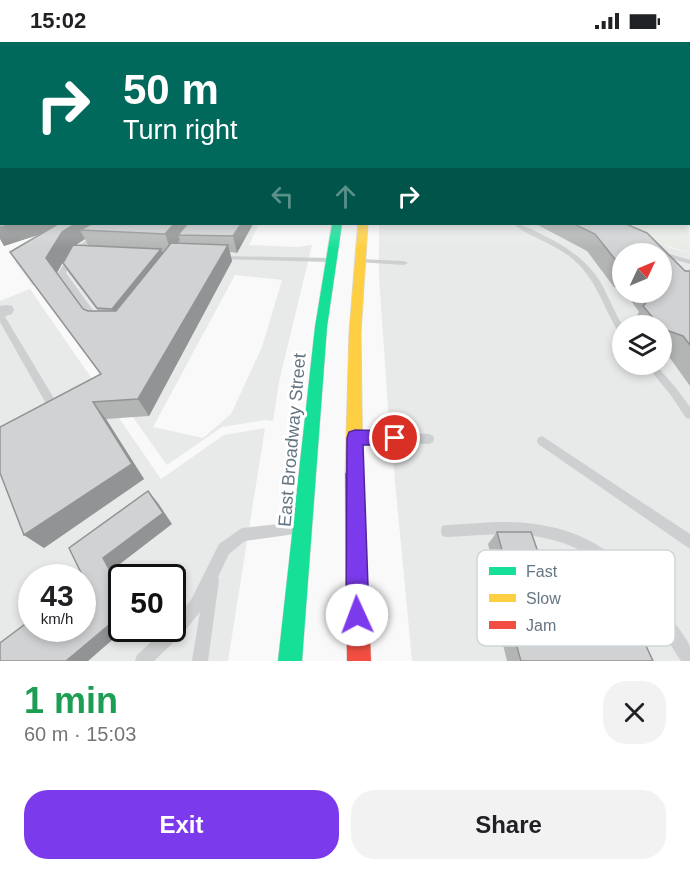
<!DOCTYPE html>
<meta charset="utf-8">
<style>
body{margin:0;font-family:Arial,sans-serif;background:#f2f2f2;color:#202124;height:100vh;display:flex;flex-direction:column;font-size:22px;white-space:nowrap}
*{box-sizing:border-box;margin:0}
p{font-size:20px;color:#757577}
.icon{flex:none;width:33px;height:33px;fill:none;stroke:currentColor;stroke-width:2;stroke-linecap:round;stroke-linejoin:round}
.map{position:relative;height:619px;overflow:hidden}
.panel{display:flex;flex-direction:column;background:#fff;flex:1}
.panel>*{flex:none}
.hud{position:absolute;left:0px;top:0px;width:690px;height:183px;box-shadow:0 3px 9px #0003;background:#00695c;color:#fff;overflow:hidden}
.needle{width:39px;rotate:46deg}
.tools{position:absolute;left:612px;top:201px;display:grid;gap:12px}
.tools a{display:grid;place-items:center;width:60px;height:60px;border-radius:50%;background:#fff;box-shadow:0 3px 9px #0003;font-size:30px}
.speed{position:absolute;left:18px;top:522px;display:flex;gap:12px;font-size:30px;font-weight:700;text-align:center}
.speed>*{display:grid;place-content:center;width:78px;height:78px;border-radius:50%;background:#fff;box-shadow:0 3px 9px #0003;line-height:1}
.speed small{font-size:15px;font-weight:400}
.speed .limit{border:3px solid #111;border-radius:9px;background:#fff;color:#111}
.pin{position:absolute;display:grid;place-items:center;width:51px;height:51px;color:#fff;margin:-26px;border:3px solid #fff;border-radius:50%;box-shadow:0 2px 6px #0007}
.me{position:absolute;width:66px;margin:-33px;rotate:358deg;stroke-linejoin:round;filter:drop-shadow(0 0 4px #0008)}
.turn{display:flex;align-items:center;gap:21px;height:126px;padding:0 24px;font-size:27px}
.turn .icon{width:78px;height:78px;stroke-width:2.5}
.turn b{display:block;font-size:42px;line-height:51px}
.lanes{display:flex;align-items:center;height:57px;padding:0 24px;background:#0003;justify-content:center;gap:30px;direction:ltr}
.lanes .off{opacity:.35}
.round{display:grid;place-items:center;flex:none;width:63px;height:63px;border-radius:24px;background:#f2f2f2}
.headline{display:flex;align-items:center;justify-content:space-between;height:102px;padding:0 24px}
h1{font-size:36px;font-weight:700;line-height:45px;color:#1e9e55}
.cta{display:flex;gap:12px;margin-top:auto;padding:12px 24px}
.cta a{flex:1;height:69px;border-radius:24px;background:#7c3aed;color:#fff;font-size:24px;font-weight:700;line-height:69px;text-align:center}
.cta a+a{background:#f2f2f2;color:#202124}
.status{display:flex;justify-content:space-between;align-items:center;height:42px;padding:0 30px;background:#fff;direction:ltr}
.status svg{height:16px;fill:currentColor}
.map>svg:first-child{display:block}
</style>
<div class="status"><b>15:02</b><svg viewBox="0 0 49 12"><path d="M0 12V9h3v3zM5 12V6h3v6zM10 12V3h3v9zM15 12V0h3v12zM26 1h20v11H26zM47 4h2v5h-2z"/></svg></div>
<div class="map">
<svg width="690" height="619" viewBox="0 0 690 619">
<rect width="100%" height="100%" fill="#f9f9f9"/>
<path fill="#e8e9e9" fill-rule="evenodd" d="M80,182H259L249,203L297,205L312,203L279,340L273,379L266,378L222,385L167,423L39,244L32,243L15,219ZM235,233L282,238L262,305L231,372L203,396L153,385Z
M379,182H615L671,206L690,211V619H412L388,365L379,235ZM622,212H662V250H622ZM622,284H662V322H622Z
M30,247L161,437L224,393L265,386L228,619H0V259ZM32,536H82V586H32ZM122,536H172V586H122Z"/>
<path fill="#e8ebe6" d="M688,119L690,211L652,199L615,182H688Z"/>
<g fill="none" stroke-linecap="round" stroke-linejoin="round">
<defs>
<path id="fast" d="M332,182H342L327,285L302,619H278L315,285Z"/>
<path id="slow" d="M358,182H368L361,291L363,432L360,438L354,440L348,438L345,432L349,291Z"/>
<path id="jam" d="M354,424L360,426L363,432L371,619H347L345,432L348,426Z"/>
</defs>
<use href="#fast" stroke="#d5d6d7" stroke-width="1"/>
<use href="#slow" stroke="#d5d6d7" stroke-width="1"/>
<use href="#jam" stroke="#d5d6d7" stroke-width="1"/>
<path fill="#cecfd0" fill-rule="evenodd" d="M112,182H118L78,209L66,231L100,278L96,281L93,280L58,231L73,207Z
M513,182C523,181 534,189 543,193C567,205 587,218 601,241C609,255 614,270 623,284L622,292L619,291C603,265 595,233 569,214C552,201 530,195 513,182Z
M659,209L690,218V222L662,214V212H656Z
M221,214L330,216L333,218L330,220L219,217L218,216Z
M360,217L404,219L408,221L404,223L358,220L357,219Z
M0,270L4,273L58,363L59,366L58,369L52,371L48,370L47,367L48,365L0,280Z
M645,322H655L676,346L690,365V377L686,376L670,352Z
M360,391L429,392L433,394L434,397L433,400L429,402L360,401L356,399L355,396L356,393Z
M542,394L690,492V507L538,402L537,399L538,396Z
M295,480L300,481L301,486L300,491L295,492L245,499L229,512L218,535L219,538L208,619H192L200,570L183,591L154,619H135L137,613L166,586H172V581L191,558L219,502L242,486Z
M496,480C575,479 616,505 664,567C670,575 688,597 690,605C690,609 690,615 690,619H681C648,566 609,508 544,496C513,489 479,494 447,495L442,494L441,489L442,484L447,483Z"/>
<path fill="#cecfd0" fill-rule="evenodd" d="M6,263L12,264L14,268L12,272L0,276V264Z"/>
<use href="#fast" fill="#16e098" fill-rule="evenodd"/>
<use href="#slow" fill="#ffcf43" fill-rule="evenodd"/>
<use href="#jam" fill="#f24e42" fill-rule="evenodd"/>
</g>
<path fill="#b3b5b5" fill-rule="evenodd" d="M2,167L253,182L237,211L230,210L232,219L149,374L106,377L144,437L44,506L24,493L101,333L10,210L41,192L4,204ZM85,197L88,203H76ZM69,209L63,221L69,231L98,269H88L83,267L57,231Z
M536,182H626L685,229H690V344L667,312L662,310V284H631V282L639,270L625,250H662L622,212V246L614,245L587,209Z
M497,490L559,570L653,619H507L497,578L506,571L488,502Z"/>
<path fill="#929394" d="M2,133V150L0,151V134Z
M12,182H72L4,204L0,197V185Z
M75,182H109L80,188L85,197L71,206L56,232L46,216L62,190Z
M174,182H193L178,193L180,198L171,209L165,192Z
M241,182H253L237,211L233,194Z
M228,203L232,219L149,374L138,357Z
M161,207L165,217L118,278L112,267Z
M93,360L106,377L144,437L44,506L24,493Z
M148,449L158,461L172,482L116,525L122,536V551L103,516Z
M122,572V586H126L88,619H66Z"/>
<path fill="#d0d2d3" stroke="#929394" stroke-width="1.5" d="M0,119H2V133L0,134Z
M2,167V182H12L0,185V168Z
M58,182H75L62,190L46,216L83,267L88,269H116L171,201L228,203L138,357L93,360L132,422L24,493L0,431V385L101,332L10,210Z
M91,182H174L165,192L80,188Z
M187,182H241L233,194L178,193Z
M574,182H626L647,191L685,229H690V303L683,294L663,287L662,285V284H660L643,264L653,254L650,250H662V212H622V226L595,192Z
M73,203L161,207L112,267L97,266L63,221Z
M148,449L163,471L103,516L122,551V572L66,619H0V601L32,577V586H82V538L84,537L69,506Z
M497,490H531L559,570L630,569L653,619H521L507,570H519Z"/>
<linearGradient id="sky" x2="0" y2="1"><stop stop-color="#9dc2e2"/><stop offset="0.58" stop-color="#fcfcfc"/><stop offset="1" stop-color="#fcfcfc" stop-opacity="0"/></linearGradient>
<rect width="690" height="206" fill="url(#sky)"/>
<path fill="#7c3aed" stroke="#51269a" stroke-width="1.5" d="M355,388L395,389L401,391L404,396L401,401L395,403H363L369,573L365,581L357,584L349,581L346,573L347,396L349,390Z"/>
<g text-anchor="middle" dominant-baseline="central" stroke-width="6" stroke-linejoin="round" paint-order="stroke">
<g font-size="18" fill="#657683" stroke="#fff">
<text transform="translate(292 398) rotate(-85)">East Broadway Street</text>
</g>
</g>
<rect x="477" y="508" width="198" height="96" rx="9" fill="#fff" stroke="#d1d6da" stroke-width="1.5"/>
<rect x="489" y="525" width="27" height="8" fill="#16e098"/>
<rect x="489" y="552" width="27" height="8" fill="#ffcf43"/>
<rect x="489" y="579" width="27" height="8" fill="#f24e42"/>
<g font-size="16" fill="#657683">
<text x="526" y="535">Fast</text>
<text x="526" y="562">Slow</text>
<text x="526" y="589">Jam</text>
</g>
</svg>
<div class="tools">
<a><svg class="needle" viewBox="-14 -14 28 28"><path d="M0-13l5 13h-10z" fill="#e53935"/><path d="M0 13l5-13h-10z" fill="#757577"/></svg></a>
<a><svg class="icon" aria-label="layers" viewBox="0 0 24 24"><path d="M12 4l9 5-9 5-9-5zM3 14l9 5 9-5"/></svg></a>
</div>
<div class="speed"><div>43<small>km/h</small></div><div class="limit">50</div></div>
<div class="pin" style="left:395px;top:396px;background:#d93025"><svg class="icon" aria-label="arrive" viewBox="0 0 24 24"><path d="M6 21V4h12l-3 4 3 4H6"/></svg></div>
<svg class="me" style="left:357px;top:573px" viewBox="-20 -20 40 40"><circle r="19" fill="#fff"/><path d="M0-13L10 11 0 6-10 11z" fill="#7c3aed"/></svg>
<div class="hud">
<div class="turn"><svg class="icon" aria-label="right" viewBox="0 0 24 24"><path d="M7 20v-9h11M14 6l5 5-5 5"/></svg><div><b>50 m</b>Turn right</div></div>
<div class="lanes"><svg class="icon off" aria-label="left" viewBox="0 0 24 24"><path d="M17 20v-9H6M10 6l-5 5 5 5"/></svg><svg class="icon off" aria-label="ahead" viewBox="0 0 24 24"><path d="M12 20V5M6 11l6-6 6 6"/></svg><svg class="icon" aria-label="right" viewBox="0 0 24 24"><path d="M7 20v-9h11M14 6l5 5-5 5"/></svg></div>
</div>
</div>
<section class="panel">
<div class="headline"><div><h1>1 min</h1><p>60 m · 15:03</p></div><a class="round"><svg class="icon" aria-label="close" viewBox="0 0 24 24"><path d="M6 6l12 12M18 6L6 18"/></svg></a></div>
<div class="cta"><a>Exit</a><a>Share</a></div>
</section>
